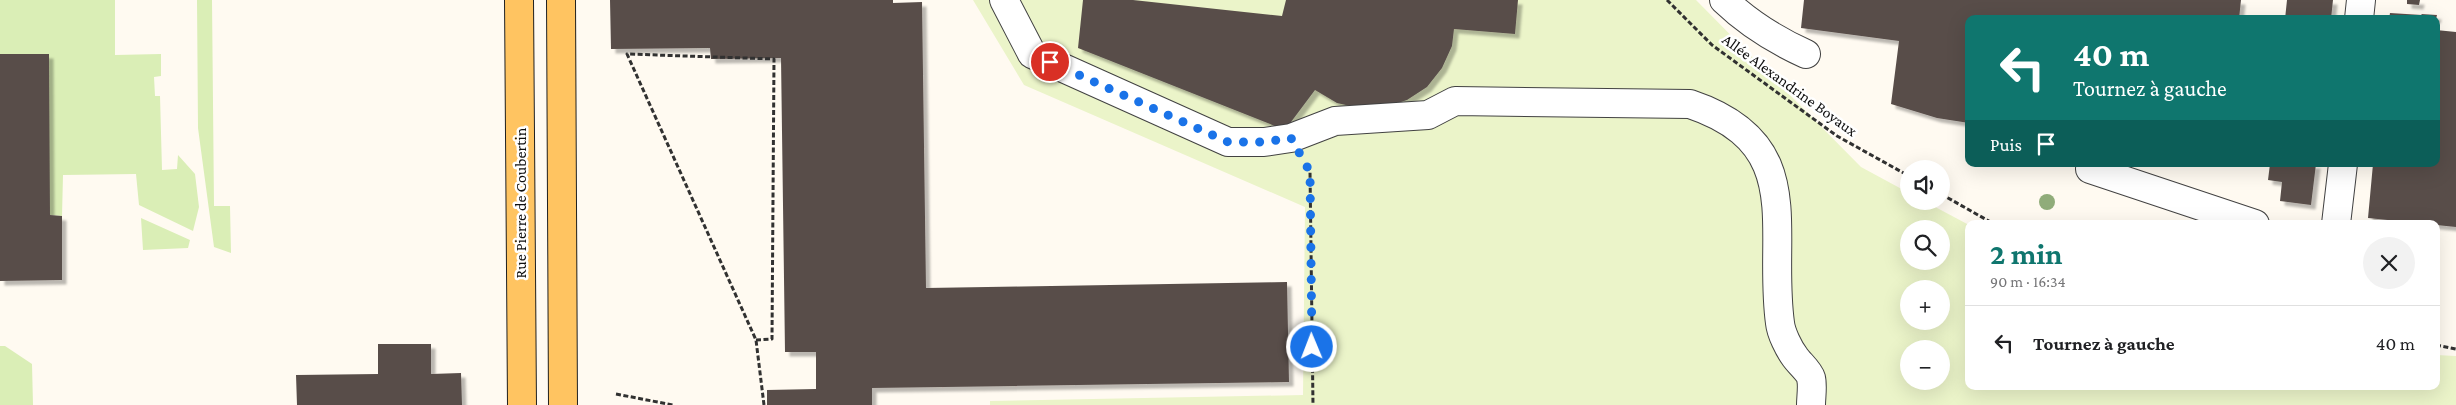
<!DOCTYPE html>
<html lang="fr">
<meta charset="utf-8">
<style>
body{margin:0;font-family:"Crimson Pro",serif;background:#f2f2f2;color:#202124;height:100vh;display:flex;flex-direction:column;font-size:19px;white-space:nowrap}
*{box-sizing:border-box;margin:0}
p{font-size:16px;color:#757577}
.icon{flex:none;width:28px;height:28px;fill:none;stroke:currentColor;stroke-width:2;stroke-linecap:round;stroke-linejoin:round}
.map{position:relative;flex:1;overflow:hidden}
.details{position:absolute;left:1965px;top:220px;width:475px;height:170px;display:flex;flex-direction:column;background:#fff;border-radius:10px;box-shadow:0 5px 20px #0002}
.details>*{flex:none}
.guide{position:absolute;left:1965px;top:15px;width:475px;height:152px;border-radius:10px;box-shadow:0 5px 20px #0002;background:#0f766e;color:#fff;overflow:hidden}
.fabs{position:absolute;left:1900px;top:160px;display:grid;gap:10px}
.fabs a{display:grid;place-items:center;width:50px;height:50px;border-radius:50%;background:#fff;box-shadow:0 5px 20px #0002;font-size:25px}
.pin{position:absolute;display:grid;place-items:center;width:42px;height:42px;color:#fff;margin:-21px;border:2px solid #fff;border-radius:50%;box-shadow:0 1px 5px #0007}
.me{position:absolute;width:55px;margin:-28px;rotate:359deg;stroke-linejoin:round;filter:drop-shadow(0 0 4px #0008)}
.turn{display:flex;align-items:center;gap:18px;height:105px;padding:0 25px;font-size:22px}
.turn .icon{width:65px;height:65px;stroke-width:2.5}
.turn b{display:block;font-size:35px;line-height:42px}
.then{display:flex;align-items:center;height:48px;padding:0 25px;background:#0003;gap:10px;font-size:19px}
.round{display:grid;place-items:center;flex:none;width:52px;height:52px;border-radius:26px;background:#f2f2f2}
.summary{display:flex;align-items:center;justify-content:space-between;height:85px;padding:0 25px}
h1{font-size:30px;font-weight:700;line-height:38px;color:#0f766e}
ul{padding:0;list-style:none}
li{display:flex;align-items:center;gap:15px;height:75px;padding:0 25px;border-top:1px solid #e0e0e0}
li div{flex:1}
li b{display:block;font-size:19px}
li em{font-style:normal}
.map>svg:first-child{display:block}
</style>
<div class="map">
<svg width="2456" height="405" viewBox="0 0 2456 405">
<defs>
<filter id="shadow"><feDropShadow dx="4.5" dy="4.5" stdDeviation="1" flood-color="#0004"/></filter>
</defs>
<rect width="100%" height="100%" fill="#fffaf1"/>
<path fill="#daeeb6" d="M0,0H115V55L161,54V76L154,77L155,96H160L162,170L177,169L178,155L195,174L199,207L193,231L139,205L136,174L63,175L62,216L50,215L0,54Z
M197,0H212L214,206H230L231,253L214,247L198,128Z
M141,218L190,240L188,248L143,250Z
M0,346H5L32,364L33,405H0Z"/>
<path fill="#ebf4c9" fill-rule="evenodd" d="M973,0H1696L1861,167L1909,193V201H1924L1969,225V386H2436V355L2456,356V405H990V401L1303,395L1305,207L1024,85ZM1909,229H1941V261H1909ZM1909,289H1941V321H1909ZM1909,349H1941V381H1909Z"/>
<path fill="#594e4a" filter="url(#shadow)" d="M610,0H893V3L922,2L926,288L1287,282L1289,382L872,388V405H767V390L816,389V352H785L781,58L711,59L710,48L611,49Z
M1083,0H1133L1282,16L1286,0H1518L1515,34L1454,29L1452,46L1442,68L1427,87L1407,100L1383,108H1359L1337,103L1315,90L1285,130L1078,48Z
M1804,0H2241L2239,19H1969V123L1937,118L1891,104L1899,41L1801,28Z
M2287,0H2333L2331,19H2285Z
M2407,0H2420L2419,5L2407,4Z
M2390,13L2422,15L2421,14L2437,15L2436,19H2389Z
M2436,30L2456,32V227L2368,218L2373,164H2436Z
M0,54H49L50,215L62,216V280L0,281Z
M2270,164H2316L2311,205L2280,201L2282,182L2268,180Z
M378,344H431V374L461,373L462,405H297L296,375L378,374Z"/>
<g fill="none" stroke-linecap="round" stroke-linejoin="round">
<defs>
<path id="minor" d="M1004,0L1032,54L1228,142H1264L1291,138L1335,121L1428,115L1455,101L1690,104C1809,144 1767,228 1780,323C1781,333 1789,349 1795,357C1799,363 1809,371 1811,378C1813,386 1811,397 1811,405
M1724,0C1749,24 1775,40 1806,54
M2359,19L2361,0
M2091,164L2090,169L2255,224
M2336,224L2343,164"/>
<path id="major" d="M519,0L522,405
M561,0L563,405"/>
</defs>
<use href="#minor" stroke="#424242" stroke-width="30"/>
<use href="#major" stroke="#202020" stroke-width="30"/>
<path stroke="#313131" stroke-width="3" stroke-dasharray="5 2.5" stroke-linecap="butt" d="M1667,0L1712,45L1837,136L1909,176
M1307,166L1310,171L1313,405
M1941,194L1994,224
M756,340L772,339L774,59L627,54L756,340L764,405
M2436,345L2456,349
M616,394L673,405"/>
<use href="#minor" stroke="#fff" stroke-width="28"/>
<use href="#major" stroke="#ffc461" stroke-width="28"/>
</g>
<circle fill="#90ac7a" cx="2047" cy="202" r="8"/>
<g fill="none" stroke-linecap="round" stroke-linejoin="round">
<path stroke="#1a73e8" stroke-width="9" stroke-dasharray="0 16.2" d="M1050,62L1228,142H1264L1291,138L1310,172L1312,347"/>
</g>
<g text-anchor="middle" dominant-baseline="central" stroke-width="5" stroke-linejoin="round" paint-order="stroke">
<g font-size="16" fill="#0f0f0f" stroke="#fff">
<text transform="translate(1790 85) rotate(36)">Allée Alexandrine Boyaux</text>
<text transform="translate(520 203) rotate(-90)">Rue Pierre de Coubertin</text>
</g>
</g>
</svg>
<div class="fabs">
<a><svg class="icon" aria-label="sound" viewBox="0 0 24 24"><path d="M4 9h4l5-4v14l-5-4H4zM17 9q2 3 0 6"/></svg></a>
<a><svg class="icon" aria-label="search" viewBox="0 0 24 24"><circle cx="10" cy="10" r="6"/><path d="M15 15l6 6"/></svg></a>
<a>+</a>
<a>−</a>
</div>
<div class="pin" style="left:1050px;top:62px;background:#d93025"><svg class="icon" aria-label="arrive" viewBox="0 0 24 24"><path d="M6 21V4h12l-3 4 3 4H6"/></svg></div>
<svg class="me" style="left:1312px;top:347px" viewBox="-20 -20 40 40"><circle r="17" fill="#1a73e8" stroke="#fff" stroke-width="3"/><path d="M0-11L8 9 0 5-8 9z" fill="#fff"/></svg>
<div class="guide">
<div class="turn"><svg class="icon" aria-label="left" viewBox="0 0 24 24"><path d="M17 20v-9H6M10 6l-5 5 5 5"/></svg><div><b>40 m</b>Tournez à gauche</div></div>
<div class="then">Puis<svg class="icon" aria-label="arrive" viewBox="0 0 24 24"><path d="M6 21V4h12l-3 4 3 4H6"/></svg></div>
</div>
<section class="details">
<div class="summary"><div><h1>2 min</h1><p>90 m · 16:34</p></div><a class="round"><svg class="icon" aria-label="close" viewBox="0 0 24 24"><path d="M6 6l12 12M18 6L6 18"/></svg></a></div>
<ul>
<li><svg class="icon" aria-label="left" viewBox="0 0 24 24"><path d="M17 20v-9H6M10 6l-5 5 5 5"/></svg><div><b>Tournez à gauche</b></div><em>40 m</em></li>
</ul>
</section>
</div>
